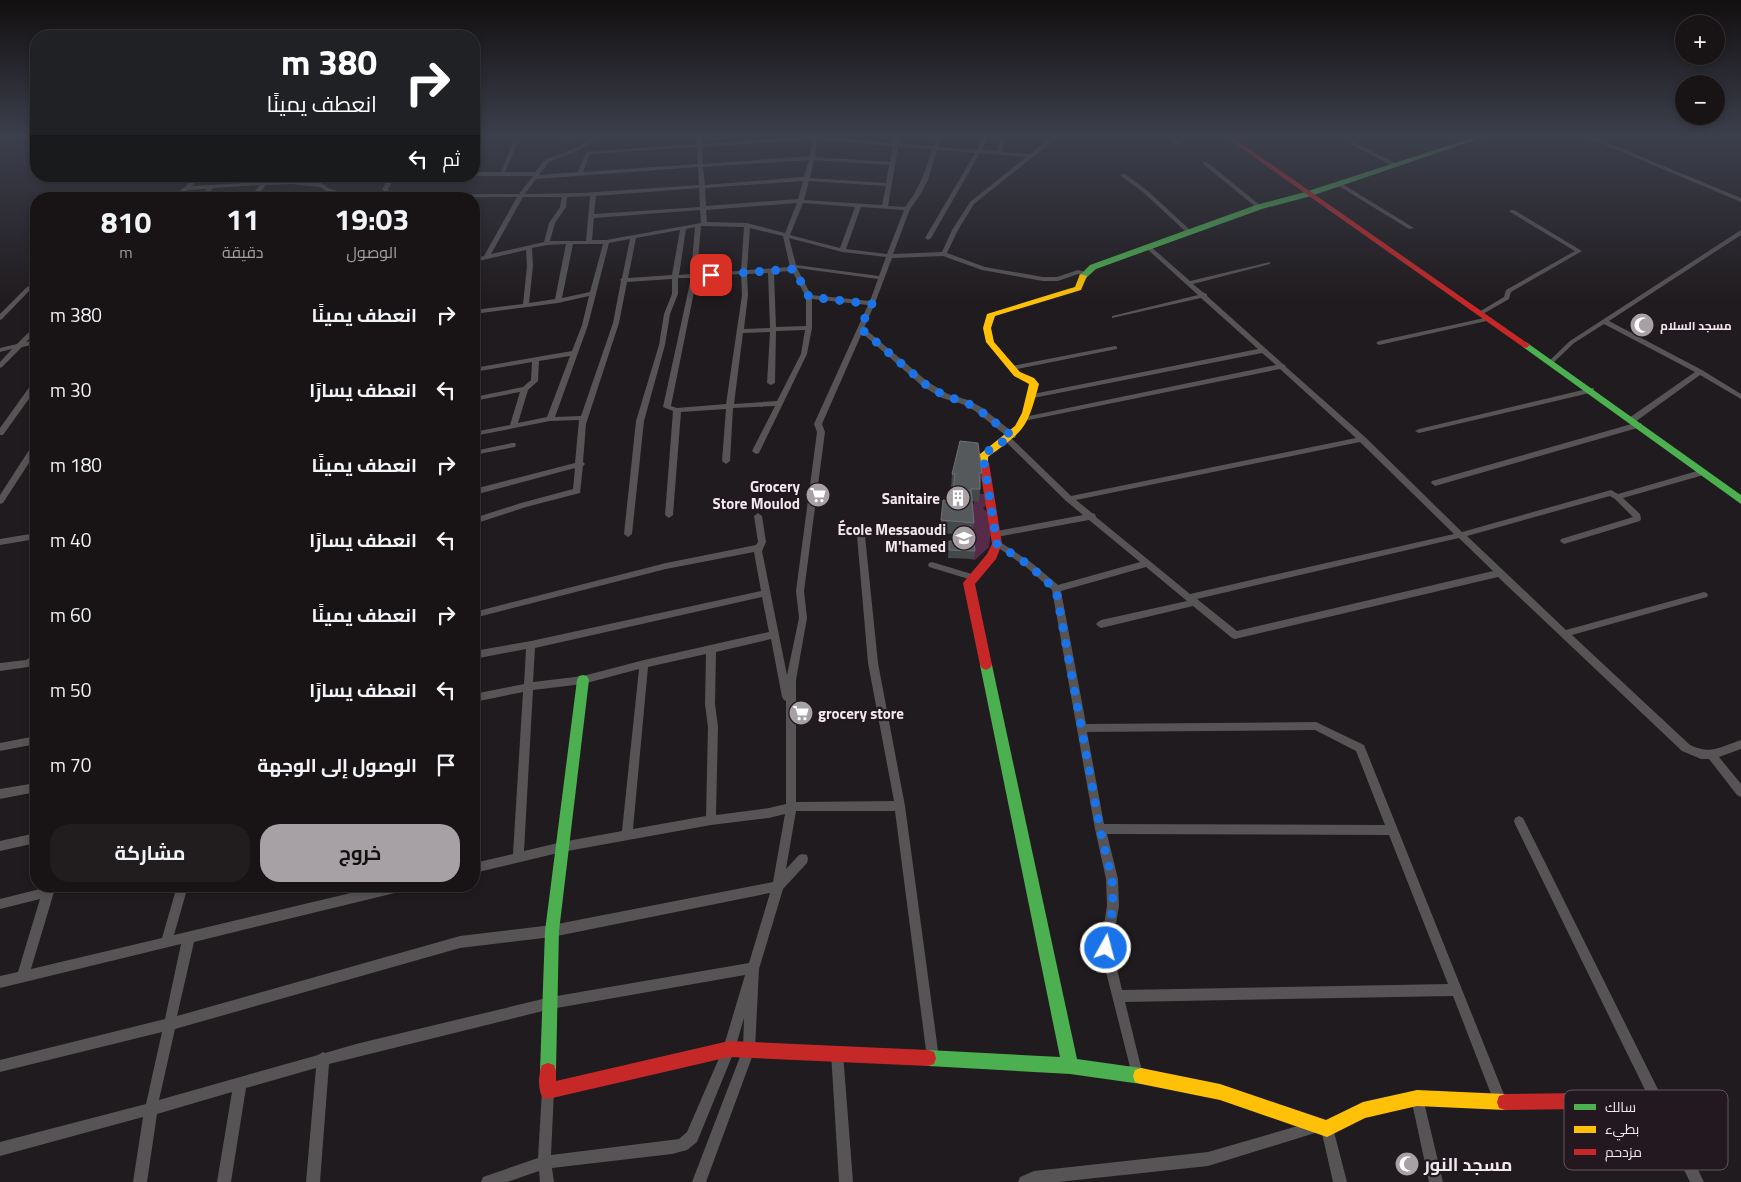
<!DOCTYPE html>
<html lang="ar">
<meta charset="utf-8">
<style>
body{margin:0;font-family:"Titillium Web",Cairo,sans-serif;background:#211d1f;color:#f1f3f6;direction:rtl;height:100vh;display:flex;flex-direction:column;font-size:19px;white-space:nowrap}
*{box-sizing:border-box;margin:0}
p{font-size:16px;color:#9f9ea1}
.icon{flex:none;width:28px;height:28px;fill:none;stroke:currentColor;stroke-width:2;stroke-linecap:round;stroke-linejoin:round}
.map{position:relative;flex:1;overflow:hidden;direction:ltr}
.sheet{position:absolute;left:30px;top:192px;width:450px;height:700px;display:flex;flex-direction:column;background:#181416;border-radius:20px;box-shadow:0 2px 8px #0003,0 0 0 1px #363335;direction:rtl}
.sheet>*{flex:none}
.top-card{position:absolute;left:30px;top:30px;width:450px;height:152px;border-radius:20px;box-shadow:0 2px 8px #0003,0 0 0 1px #363335;direction:rtl;background:#202124;color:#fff;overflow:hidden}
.tools{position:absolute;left:1675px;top:15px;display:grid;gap:10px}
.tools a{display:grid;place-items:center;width:50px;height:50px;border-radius:50%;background:#181416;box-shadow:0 2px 8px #0003,0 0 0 1px #363335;font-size:25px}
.pin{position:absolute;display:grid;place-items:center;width:42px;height:42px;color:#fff;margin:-21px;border-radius:10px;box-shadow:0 2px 8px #0006}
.me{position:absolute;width:55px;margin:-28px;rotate:7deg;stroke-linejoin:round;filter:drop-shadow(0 0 4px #0008)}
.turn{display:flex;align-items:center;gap:18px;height:105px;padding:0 20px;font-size:22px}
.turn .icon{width:65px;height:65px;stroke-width:2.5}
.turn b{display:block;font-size:35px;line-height:42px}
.then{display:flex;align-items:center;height:48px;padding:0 20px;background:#0003;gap:10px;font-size:19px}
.eta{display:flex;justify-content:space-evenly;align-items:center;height:85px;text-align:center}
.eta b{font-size:30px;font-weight:700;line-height:35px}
.cta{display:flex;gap:10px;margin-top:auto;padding:10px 20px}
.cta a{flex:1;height:58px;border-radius:20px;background:#a7a0a4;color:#111;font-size:20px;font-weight:700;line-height:58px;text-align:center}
.cta a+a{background:#211d1f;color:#f1f3f6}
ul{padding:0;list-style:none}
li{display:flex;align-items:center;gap:15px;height:75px;padding:0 20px}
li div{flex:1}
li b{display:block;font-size:19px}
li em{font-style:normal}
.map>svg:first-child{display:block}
</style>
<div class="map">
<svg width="1741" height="1182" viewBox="0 0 1741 1182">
<rect width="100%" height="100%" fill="#201b1e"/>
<path fill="#562a49" d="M974,494H984L987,505L983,508L988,513L991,530L989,547L975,560L969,559L965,505L974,504Z"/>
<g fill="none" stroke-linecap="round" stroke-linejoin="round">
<path fill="#565455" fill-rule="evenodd" d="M0,136H36V139H0Z
M567,136H574L567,140H563V138Z
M597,136H604L577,151L549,162L539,175L578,172L586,152L697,144L696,136H702V144L812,136L893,143L894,136H900L898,143L933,146L937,136H943L938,147L977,150L982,136H988L982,150L997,151L1000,136H1006L1002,152L1030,154L1053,136H1059L974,204L958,230L947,253L985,267L1043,277H1057L1078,270L1086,272V274H1078L1058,281H1043L982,270L943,256L892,258L875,303L864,328L928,382L948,394L968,400L981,407L1015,434L1016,436L1015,438H1009L975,411L962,404L942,398L922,386L862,333L822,424L825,432L804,591L807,618L796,680V802L894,801L868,663L857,536L861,533L865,536L878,663L905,806L939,1058L937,1062L933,1064L929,1062L927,1058L895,811H796L786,869L799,855L803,854L807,855L808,859L807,863L783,889L759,969L755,1049L706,1182H692L743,1049L744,1018L735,1049L697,1142L687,1150L672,1154L552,1168L554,1182H540L539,1171L507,1182H481L483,1177L538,1158L542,1091L544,1087L548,1085L552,1087L554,1091L551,1155L679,1139L687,1132L723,1049L745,975L551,1009L329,1064L320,1182H306L316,1068L246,1088L231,1182H217L232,1092L157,1114L147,1182H133L143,1117L0,1156V1142L146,1104L162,1032L0,1072V1060L165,1019L181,944L0,988V976L18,972L40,899L0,909V899L48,887L52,888L54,892L31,969L162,938L177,886H188L174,935L380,886H408L407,890L403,891L194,942L177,1016L460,936L552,925L773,882L785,814L769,818L711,825L562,852L474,873V863L513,854L523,692L474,702V694L524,684L526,649L474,659V651L531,641L761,591L754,552L666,569L474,618V612L666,563L756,545L758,542L754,516L758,513L762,516L766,542L762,551L787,675L799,618L796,591L817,432L814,424L868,305L812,299V328L807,354L759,453L756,454L752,451L775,406L733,408L730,461L726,464L722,461L726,409L681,412L673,515L669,518L665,515L673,411L663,407L691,278H678V294L670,314L665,345L644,421L632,534L628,537L624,534L636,421L659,345L664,314L672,294V279L627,282L619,323L586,424L583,462L585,464L583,466L580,493L526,507L474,524V518L521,503L573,489L575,468L474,495V489L575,463L579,420L550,421L474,436V432L510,425L520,392L474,401V397L523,387L531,380L532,362L474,372V368L572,351L582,325L589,296L558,303L474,314V310L523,304L527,266L526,250L474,262V258L484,256L517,197L351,198L326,191L320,187L291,184L266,185L254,199H248L260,185L213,188L203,199H197L207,189L188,190L175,199H168L185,187L196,176H202L192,186L263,182L268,176H274L269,182L291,180L321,183L330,189L351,194H385L382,189L390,176H396L388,189L391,194H519L533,176H474V172H501L513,142L518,143L505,172H535L545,160L573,149ZM812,140L810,156L703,164L702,147ZM817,140L893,146L890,162L815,157ZM697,147L698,164L583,172L590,154ZM898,147L932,149C926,170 919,190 905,207L888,206ZM937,150L975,153L925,238L928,240L931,238L980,153L1026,157L970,202L952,230L942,252L893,254L910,209L920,195L928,180ZM809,160L804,177L705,185L703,167ZM814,160L889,165L886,183L810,178ZM698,167L699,185L582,193L525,194L536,179ZM803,181L798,199L706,206L705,188ZM809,181L886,186L882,205L804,200ZM699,188L700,207L594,214L596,196ZM590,196L586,241H550L555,223L566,207L567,197ZM523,197H562L560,207L549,223L544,242L491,254ZM797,203L785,233L747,223L707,222L706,210ZM803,203L855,207L840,248L790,235ZM861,207L904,210L887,254L846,249ZM700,210L701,223L606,240H592L594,218ZM701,226L744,227L741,271L697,273ZM695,227L691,274L679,275L686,229ZM750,228L783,236L790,267L747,270ZM680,230L672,275L628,278L636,238ZM789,238L842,252L886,257L879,276L796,265ZM630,239L622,278L620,280L621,281L613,323L581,416L555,417L588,325L609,243ZM566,244L555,299L529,303L533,266L532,248L547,245ZM573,244H603L590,292L562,298ZM797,268L878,279L870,301L811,295ZM792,271L806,297V326L776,327L774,272ZM768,273L770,328L744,329L748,295L747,274ZM741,274L742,295L726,404L677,408L671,406L697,277ZM805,330L801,354L777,401L734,404L743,333L770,332L767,383L771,385L775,383L776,331ZM570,356L547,417L518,423L528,390L538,381L539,361ZM762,597L769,632L644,660L583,676L533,682L535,648ZM771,639L782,697L784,700L786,701V804L769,808L716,815L718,727L715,704L716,652ZM706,654L705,704L708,727L706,816L633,829L648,667ZM639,669L622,831L562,842L524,851L533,690L583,684ZM770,893L749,963L551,997L356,1044L325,1053L323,1052L318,1055L159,1100L175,1029L460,948L552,937Z
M1165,136H1171L1180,144L1175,145Z
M1584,136H1591L1741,198V202Z
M1352,141L1397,164L1398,165L1393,166L1350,144L1349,143Z
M477,151L482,152L476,161L474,162V156Z
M1203,162H1207L1261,206V208H1257L1203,164Z
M1121,174H1125L1148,191L1190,230V232H1186L1144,193L1121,176Z
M1337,183H1341L1414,228L1409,229L1337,185Z
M1510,210H1514L1582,251L1511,292L1509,299L1483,314H1479V312L1504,297L1506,290L1575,251L1510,212Z
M1741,230V235L1609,321L1702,370L1741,394V399L1700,375L1635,422H1629V418L1695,372L1604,324L1574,343L1553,363H1549L1548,362L1570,341Z
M1145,245H1149L1190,281L1270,262V264L1193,284L1204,293L1207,294V296L1283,364L1285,365L1286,367L1365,437L1462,532L1611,490L1618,494L1704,469L1708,472L1707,474L1623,498L1640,514L1641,519L1640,521L1564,544L1560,541L1561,539L1633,517L1615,499L1610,496L1467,536L1566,630L1704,592L1707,593L1708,595L1707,597L1572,635L1690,745C1711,755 1720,747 1741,740V749L1719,757L1741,784V797L1737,795L1709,759H1701L1682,751L1498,577L1235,639L1232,638L1193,606L1101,628L1098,626L1096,624L1098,622L1101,620L1187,601L1146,567L1061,591L1086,724L1316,722L1364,745L1507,1102L1506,1107L1501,1108L1496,1107L1453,996L1125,1002L1143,1075L1141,1079L1137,1081L1133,1079L1100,948L1107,906L1106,879L1095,829L1052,590L1026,567L993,544L994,542H1000L1032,563L1058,585L1140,562L1089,520L997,537L994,536L993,534L994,532L997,531L1083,515L1066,501L1004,440L1005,438H1011L1071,496L1356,438L1280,369L1024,421H1021V417H1024L1276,365L1262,353L1033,398H1030L1029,396L1033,394L1258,349L1201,298L1112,318V316L1198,295L1145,247ZM1360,442L1454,534L1190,594L1096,517L1095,514L1092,513L1076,500ZM1459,538L1493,571L1237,631L1197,599ZM1315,730L1356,751L1385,825L1104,824L1087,732ZM1107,834L1389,835L1448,984L1122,990L1112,948L1119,906L1118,879Z
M29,286L31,287V289L2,319L0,320V314L27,287Z
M1489,317L1492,319L1491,320L1379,345L1376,343L1379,341Z
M36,326V332L26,342L36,340V344L22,347L2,367L0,368V362L12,349L0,352V348L17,344L34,327Z
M1115,346L1117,347V349L1012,370L1009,368L1012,366Z
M33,382H36V389L3,435H0V428Z
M1591,388H1594V392L1419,433L1415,431L1419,429Z
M1635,423H1641L1642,425L1641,427L1435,486L1431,483L1432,481Z
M512,443H515L516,445L515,447L474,455V451Z
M33,444H36V452L3,503L0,504V495Z
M36,533V539L0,545V539Z
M932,562L975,575L976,577L972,580L929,567L928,565L929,563Z
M36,654V663L28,667L0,671V663L26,660Z
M36,736V744L0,751V743Z
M36,783V792L0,799V789Z
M1519,816L1523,818L1704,1182H1690L1515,824L1514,821L1515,818Z
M36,833V843L0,851V841Z
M837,1047L841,1049L843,1053L853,1182H839L831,1053L833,1049Z
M1417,1092L1422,1093L1423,1098L1443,1182H1429L1411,1098L1412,1093Z
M1315,1121L1320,1122L1321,1127L1322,1124L1327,1123L1332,1124L1347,1182H1333L1321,1129L1320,1132L1315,1133L1208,1166L1058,1182H1018L1020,1177L1034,1171L1208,1152Z"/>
<path fill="#4caf50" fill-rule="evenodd" d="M1478,136H1487L1311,196L1262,209L1096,269L1086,278L1079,276L1090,265L1256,205L1305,192Z
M1526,342L1741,495V504L1523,347L1522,345Z
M986,660L990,662L992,665L1077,1059L1141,1068L1147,1070L1149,1076L1147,1082L1141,1084L1070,1074L928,1066L922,1064L920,1058L922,1052L928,1050L1060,1057L980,665L982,662Z
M583,675L587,676L589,680L559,931L556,1071L554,1077L548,1079L542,1077L540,1071L545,931L577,680L579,676Z"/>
<path fill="#ffc107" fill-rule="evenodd" d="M1080,274L1087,276L1081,290L995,316L991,328L994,342L1020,372L1034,378L1039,384C1027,429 1025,430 988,457V465H980L978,456L980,454L1015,426L1022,413L1029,384L1014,376L986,342L983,328L987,314L1068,289L1075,287Z
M1141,1068L1220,1084L1326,1120L1363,1102L1417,1090L1505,1094L1511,1096L1513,1102L1511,1108L1505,1110L1417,1106L1365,1118L1327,1137L1220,1100L1141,1084L1135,1082L1133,1076L1135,1070Z"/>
<path fill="#c62828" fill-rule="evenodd" d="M1224,136H1231L1530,345L1526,348L1523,347Z
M984,460L989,463L1002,544L996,559L975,584L992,665L990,668L986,670L982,668L980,665L963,583L987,554L992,544L979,463Z
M729,1041L928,1050L934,1052L936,1058L934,1064L928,1066L729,1057L548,1099L542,1097C538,1088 538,1075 542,1065L548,1063L554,1065L556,1071V1081Z
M1657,1092L1663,1094L1665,1100L1663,1106L1657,1108L1505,1110L1499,1108L1497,1102L1499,1096L1505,1094Z"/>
</g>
<path fill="#43484a" d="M982,473L979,502L972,501L974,523L972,535L940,533L943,500L952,501L954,487H951L952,474Z
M949,541L975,551L974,559L948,558Z"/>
<path fill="#55595c" stroke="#6e7072" d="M960,441L978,443L982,473H979L980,489H971L974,523L941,520L943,500L952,501L955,474H952Z
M949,541L974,542L975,551L949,550Z"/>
<linearGradient id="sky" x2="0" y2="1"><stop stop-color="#120f10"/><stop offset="0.45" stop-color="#3c3f4c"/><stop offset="1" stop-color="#3c3f4c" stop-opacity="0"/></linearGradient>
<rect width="1741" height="301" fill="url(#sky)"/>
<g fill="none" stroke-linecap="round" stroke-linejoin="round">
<path stroke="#1a73e8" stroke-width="9" stroke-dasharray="0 16.2" d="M711,275L794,269L809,297L872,304L860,328L925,384L945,396L965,402L978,409L1012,436L1008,440L996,444L983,456L997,544L1029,565L1056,590L1100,829L1112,879L1113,906L1106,948"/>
</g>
<defs>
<symbol id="mosque-disc" viewBox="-11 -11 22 22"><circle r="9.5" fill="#a7a0a4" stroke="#23181f"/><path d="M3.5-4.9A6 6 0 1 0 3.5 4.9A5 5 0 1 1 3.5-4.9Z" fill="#fff"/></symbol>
<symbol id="supermarket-disc" viewBox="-11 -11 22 22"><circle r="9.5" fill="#a7a0a4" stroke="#23181f"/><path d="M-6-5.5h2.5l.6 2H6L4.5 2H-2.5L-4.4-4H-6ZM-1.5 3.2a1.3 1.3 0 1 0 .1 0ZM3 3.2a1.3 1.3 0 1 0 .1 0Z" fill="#fff"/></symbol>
<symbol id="building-disc" viewBox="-11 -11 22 22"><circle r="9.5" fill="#a7a0a4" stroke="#23181f"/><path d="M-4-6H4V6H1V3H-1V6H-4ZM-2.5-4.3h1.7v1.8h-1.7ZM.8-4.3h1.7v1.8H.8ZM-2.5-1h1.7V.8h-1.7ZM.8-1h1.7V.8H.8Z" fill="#fff"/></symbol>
<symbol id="school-disc" viewBox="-11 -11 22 22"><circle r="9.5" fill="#a7a0a4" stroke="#23181f"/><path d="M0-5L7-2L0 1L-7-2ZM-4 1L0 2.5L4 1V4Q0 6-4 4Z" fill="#fff"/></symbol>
</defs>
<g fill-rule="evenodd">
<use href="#mosque-disc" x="1628" y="311" width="28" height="28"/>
<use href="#supermarket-disc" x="804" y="481" width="28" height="28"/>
<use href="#building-disc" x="944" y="484" width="28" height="28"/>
<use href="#school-disc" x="950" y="524" width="28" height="28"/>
<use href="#supermarket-disc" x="787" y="699" width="28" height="28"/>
<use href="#mosque-disc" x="1393" y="1150" width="28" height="28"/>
</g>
<g text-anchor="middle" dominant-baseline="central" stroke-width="4.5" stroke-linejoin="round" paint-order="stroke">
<g font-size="12" font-weight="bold" fill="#efe8ec" stroke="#23181f" text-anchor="start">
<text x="1660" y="325">مسجد السلام</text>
</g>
<g font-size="15" font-weight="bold" fill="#efe8ec" stroke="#23181f" text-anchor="end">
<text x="800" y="486">Grocery<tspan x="800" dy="17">Store Moulod</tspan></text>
<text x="940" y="498">Sanitaire</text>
<text x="946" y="529">École Messaoudi<tspan x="946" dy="17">M'hamed</tspan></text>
<text x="818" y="713" text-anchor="start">grocery store</text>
</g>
<g font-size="18" font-weight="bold" fill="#efe8ec" stroke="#23181f" text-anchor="start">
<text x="1424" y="1164">مسجد النور</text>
</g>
</g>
<rect x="1564" y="1090" width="164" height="80" rx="8" fill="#23181f" stroke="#60565c" stroke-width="1"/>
<rect x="1574" y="1104" width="22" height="6" fill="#4caf50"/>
<rect x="1574" y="1126" width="22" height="7" fill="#ffc107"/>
<rect x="1574" y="1149" width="22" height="6" fill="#c62828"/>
<g font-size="14" fill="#efe8ec">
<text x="1605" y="1112">سالك</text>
<text x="1605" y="1134">بطيء</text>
<text x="1605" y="1157">مزدحم</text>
</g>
</svg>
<div class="tools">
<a>+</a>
<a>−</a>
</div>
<div class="pin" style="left:711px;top:275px;background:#d93025"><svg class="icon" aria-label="arrive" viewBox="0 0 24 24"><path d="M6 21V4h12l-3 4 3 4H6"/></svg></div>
<svg class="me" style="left:1106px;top:948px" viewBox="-20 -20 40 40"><circle r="17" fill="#1a73e8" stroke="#fff" stroke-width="3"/><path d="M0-11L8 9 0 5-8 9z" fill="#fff"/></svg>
<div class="top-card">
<div class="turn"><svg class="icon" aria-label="right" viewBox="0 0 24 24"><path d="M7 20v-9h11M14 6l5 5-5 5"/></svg><div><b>380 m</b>انعطف يمينًا</div></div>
<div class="then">ثم<svg class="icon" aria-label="left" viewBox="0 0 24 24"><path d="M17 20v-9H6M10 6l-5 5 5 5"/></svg></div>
</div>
<section class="sheet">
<div class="eta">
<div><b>19:03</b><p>الوصول</p></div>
<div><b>11</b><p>دقيقة</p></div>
<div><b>810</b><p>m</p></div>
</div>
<ul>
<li><svg class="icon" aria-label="right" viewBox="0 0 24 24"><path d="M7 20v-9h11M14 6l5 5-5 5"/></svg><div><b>انعطف يمينًا</b></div><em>380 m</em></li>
<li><svg class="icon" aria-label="left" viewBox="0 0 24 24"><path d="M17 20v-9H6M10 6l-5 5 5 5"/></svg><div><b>انعطف يسارًا</b></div><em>30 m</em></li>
<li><svg class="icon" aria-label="right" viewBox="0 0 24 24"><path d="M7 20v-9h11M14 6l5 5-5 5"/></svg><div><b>انعطف يمينًا</b></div><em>180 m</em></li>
<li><svg class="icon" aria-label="left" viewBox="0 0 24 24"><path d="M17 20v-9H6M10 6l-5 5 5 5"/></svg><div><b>انعطف يسارًا</b></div><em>40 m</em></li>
<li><svg class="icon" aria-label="right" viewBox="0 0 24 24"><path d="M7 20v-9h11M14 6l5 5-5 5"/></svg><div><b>انعطف يمينًا</b></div><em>60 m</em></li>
<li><svg class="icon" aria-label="left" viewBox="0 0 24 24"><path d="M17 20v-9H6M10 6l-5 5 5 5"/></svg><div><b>انعطف يسارًا</b></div><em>50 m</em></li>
<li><svg class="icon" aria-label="arrive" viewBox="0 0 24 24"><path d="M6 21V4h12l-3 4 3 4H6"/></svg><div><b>الوصول إلى الوجهة</b></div><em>70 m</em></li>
</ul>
<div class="cta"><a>خروج</a><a>مشاركة</a></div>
</section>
</div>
